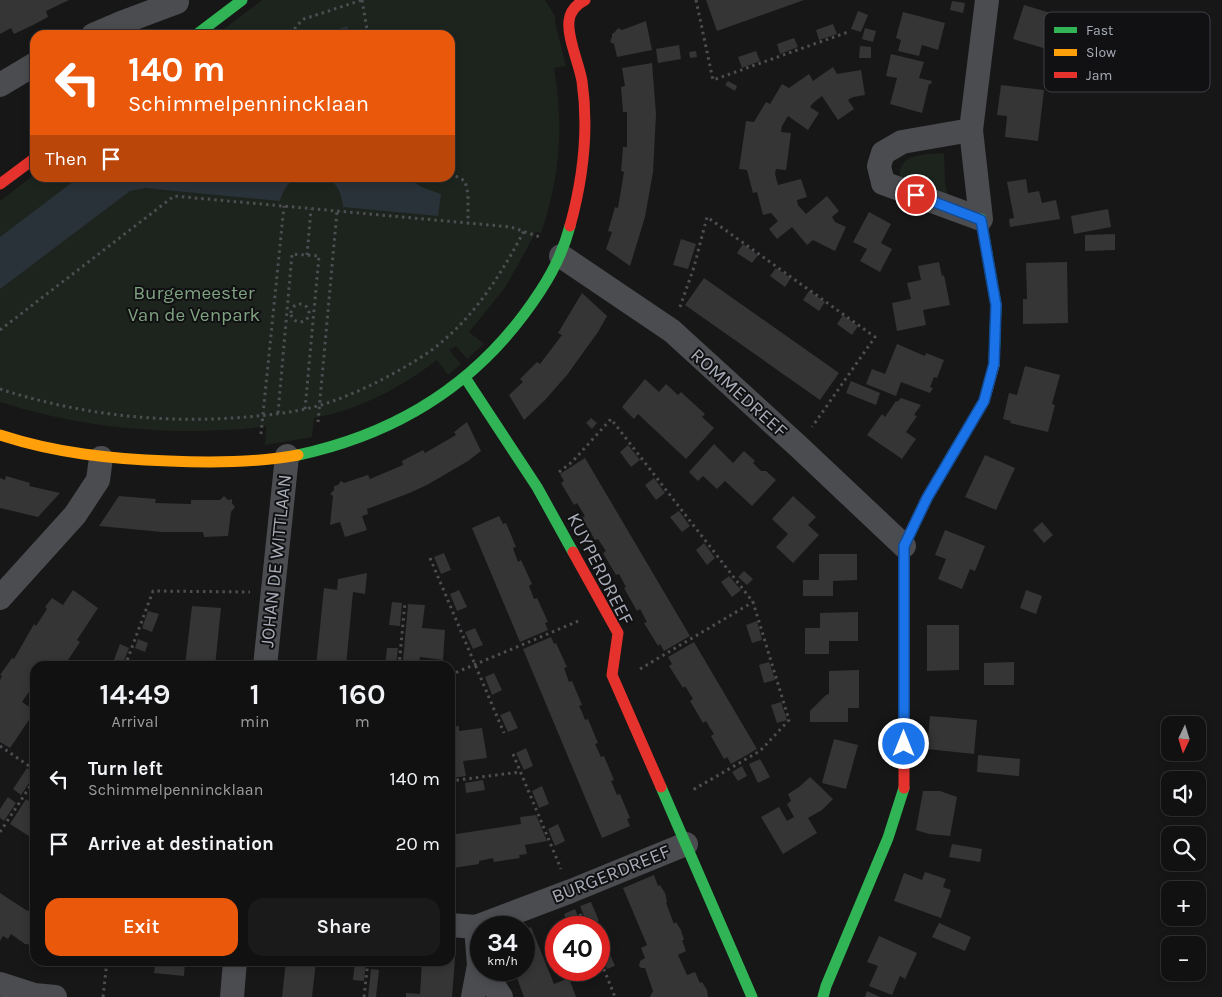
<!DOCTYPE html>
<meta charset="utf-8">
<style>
body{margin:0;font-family:Karla,sans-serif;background:#1a1a1a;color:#f1f3f6;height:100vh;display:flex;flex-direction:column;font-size:19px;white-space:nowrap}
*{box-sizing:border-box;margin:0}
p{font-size:16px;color:#9c9d9f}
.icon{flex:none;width:28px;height:28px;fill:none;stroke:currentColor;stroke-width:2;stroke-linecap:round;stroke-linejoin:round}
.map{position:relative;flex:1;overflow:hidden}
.sheet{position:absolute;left:30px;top:661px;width:425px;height:305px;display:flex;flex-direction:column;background:#111;border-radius:15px;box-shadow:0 2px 8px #0003,0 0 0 1px #303131}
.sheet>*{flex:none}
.banner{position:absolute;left:30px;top:30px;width:425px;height:152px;border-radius:15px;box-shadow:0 2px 8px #0003,0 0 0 1px #303131;background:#ea580c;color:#fff;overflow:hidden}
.needle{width:32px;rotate:184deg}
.tools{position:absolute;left:1161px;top:716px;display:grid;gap:10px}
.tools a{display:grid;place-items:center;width:45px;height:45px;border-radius:10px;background:#111;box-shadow:0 2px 8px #0003,0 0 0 1px #303131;font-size:25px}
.speed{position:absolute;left:470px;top:916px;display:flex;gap:10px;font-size:25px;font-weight:700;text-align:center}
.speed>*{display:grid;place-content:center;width:65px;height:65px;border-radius:50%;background:#111;box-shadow:0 2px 8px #0003,0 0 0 1px #303131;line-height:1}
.speed small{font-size:12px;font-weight:400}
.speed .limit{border:8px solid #d22;background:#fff;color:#111}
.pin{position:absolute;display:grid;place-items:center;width:42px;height:42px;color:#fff;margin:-21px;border:2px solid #fff;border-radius:50%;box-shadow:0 1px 5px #0007}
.me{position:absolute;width:55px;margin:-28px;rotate:0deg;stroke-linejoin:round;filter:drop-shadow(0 0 4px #0008)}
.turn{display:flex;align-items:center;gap:18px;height:105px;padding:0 15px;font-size:22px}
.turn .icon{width:65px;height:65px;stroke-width:2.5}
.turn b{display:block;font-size:35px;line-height:42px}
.then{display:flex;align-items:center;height:48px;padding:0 15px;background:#0003;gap:10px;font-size:19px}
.eta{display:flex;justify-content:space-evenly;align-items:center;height:85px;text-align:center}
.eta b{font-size:30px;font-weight:600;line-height:35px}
.cta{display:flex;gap:10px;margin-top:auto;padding:10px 15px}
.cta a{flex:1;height:58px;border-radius:15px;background:#ea580c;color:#fff;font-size:20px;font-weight:600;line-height:58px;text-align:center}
.cta a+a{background:#1a1a1a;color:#f1f3f6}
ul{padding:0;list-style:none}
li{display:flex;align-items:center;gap:15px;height:65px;padding:0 15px}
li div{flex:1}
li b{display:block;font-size:19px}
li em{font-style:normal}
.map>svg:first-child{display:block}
</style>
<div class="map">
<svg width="1222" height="997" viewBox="0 0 1222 997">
<rect width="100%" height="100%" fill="#171717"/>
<path fill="#1d241e" d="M262,0H545L555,16V22L566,66L554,68C564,127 560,177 541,233L536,232L505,288L469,332L484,344L467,359L456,346L449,350L461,364L448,375L437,360C402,387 359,410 314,418L312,437L265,445L266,426C245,430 223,430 201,431C133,432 65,423 0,402V201L35,174V178H450V35H216Z
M944,153L945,183L948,197L900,180C896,152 925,155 944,153Z"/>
<path fill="#2a3239" d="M348,26L347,35H321Z
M78,178H296C287,184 283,190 280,201L145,188L130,191L0,289V237Z
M327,178H406L424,188L441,194L438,216L343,207C342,194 338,184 327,178Z"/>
<path fill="#353536" d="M0,0H69L46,11L48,17L33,25L14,34L11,28L0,34Z
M706,0H804L717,31Z
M952,1L965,3L963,13L950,10Z
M1024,5L1067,18L1057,52L1013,39Z
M858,11L868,15L861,32L851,29Z
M903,12L945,23L938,50L922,45L919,56L898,51L901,40L896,38Z
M646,21L652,50L617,57L614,44L610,42L612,37V34L615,32L618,28L622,30Z
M833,24L837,34L819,40L816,30Z
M865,28L876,31L873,42L862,39Z
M794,38L798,47L780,54L777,44Z
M679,45L681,59L658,63L656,49Z
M860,46L871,47V58H859Z
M696,51L697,57L690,58L689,52Z
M756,51L760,61L742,68L738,57Z
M891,54L924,62L919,78L932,81L931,84H929L922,113L890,104L897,78L886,76Z
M652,63L656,114L653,172L645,217L630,266L606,249L612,232L608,231L615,207L618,208L624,172L621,171L623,147H627V112H623L621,87L625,86L622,68Z
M833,67L837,74L861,70L865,95L853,97L848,100L854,109L838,120L822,96L813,103L810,107L819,113L808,130L788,116L782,126L781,132L791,133L786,170L776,169L775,174L778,185L801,179L807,197L797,200L798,205L806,214L827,196L839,211L832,217L835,222L846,227L835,251L813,240L807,245L792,227L777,239L769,229L778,221L771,213L763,215L757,192L753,193L747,170L739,169L746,121L754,122L766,102L770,104L782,84L789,88L809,74L813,81Z
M728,81L737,86L735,91L725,85Z
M1001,85L1044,90L1038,141L1005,137L1007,116L997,115Z
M1026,179L1028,193L1039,191L1042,203L1056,200L1060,219L1010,227L1009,219L1014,218L1007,182Z
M1108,209L1111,227L1074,234L1071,216Z
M869,212L891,224L881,243L892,249L880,272L860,261L867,249L853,242Z
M1115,234V250L1085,251V235Z
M681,239L696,244L688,269L673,265Z
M743,244L758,255L752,263L737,253Z
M939,262L942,276L944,275L950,305L923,310L926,325L897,331L892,303L911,299L907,283L921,280L918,266Z
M1067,262L1068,323L1023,324V299H1027L1026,263Z
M776,268L791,278L785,287L770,276Z
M704,278L839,373L820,400L685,305Z
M809,291L825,302L819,311L803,300Z
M582,293L607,316L598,332L567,375L545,400L524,420L509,395L523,382L520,379L537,362L540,364L562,335L558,333Z
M843,315L858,326L852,335L837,324Z
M897,344L925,356L926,353L944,360L937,378L934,377L930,387L933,388L930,393L901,382L896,396L866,384L872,369L885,374Z
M1025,366L1060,375L1052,404L1055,405L1048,432L1010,423L1011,421L1003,419L1009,393L1017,395Z
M645,379L659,392L666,384L678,395L681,392L705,414L702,417L714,428L686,459L638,414L634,419L622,407Z
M851,381L880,393L876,405L846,393Z
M901,398L921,405L914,415L917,416L906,432L916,439L902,459L867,435L882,414L885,417L896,401L897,402Z
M591,418L597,423L592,429L586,423Z
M467,422L481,451L468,461L427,485L407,494L367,509L368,514L362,516L367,530L345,537L340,522L330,525L333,496L330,494L334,490V486L338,485L341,481L344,483L368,475L370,479L403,465L402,461L423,450L425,453L456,435L454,432Z
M714,444L733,463L744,451L755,461L753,463L761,471H766L776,480L752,506L725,481L717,489L703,476L698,481L689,472Z
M628,445L640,460L631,467L620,452Z
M985,455L1015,468L996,510L965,497Z
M585,458L690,636L664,651L660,644L658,646L644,623L647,622L640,609L637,611L624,588L626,587L619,574L616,575L603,553L606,551L598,539L595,540L588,528L582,518L585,516L577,503L574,505L561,483L564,481L560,474Z
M6,476L30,483L29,486L60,493L38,517L0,508V478L5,480Z
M654,478L665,493L656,500L645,485Z
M119,496L156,499L155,503L191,504V500H220L224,496L228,500L232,499V503L235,507L231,512L228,536L204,537L203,532H162L99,526Z
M793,496L816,517L808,525L819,535L793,563L776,547L788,534L772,519Z
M679,511L690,526L682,532L670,517Z
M499,516L503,524L506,523L516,547L513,548L518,562L521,560L532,584L529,586L534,599L537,598L548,622L545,623L548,630L520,642L472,528Z
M1042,522L1053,535L1044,543L1033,530Z
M945,530L985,546L975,571L970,569L962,589L938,579L946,559L935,555Z
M704,543L715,558L707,565L696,550Z
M444,553L451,570L441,574L434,557Z
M819,554H857V580L833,581V596H803V580H819Z
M744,571L753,579L747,585L738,577Z
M367,573L365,594L353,592L346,666H316L324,588L337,590L338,579Z
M729,576L741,590L732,597L721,582Z
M73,590L98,608L77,640L80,642L64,666H35V683L22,702L35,711L10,748L0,742V680L2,676L0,675L12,658L14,659L34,624L36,626L47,609L45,607L52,598L63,605Z
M459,590L467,607L457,611L450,594Z
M1026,590L1042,596L1036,614L1020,608Z
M392,602L402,603L400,626L389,625Z
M408,604L425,605L422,628L445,630L443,660L420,657L419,662L403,661Z
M192,606L221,608L215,666H185Z
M148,611L159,614L152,632L142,628Z
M858,612V641H829V654H805V628H820V613Z
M757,621L762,640L752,643L746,625Z
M927,625H959V670L927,671Z
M475,628L483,645L473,649L465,632Z
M551,637L554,644L556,643L567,667L564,668L569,682L572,681L582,705L579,706L582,712L585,720L588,719L598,743L595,744L601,757L604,756L614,780L611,781L617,795L620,794L630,818L627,819L630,826L602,838L523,649Z
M138,639L148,643L145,652L135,648Z
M694,642L757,749L731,764L727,757L724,759L711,736L714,734L710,728L706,721L703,723L690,701L693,699L685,686L683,688L669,666L672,664L668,657Z
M120,644L129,648L122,666H117L112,665Z
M387,648H398L396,666H385Z
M130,661L161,664V666H128Z
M769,662L775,680L764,683L759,665Z
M1014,662V685H984V663Z
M859,670V708H848V722H810V711L826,695L829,694V671Z
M494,673L502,690L492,695L485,677Z
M781,702L787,720L777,723L771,705Z
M510,711L518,728L508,732L500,715Z
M930,716L977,720L974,754L927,749Z
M459,726V731L482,728L487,758L463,761L466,776L450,778V727Z
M834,739L858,745L846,789L822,783Z
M526,748L533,766L524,770L516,753Z
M978,755L1020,759L1019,776L977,772Z
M35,756V766L30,763Z
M760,759L770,777L758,783L749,764Z
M742,766L747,776L738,781L732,772Z
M27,768L35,774L21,795L13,789Z
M810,777L833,799L822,810L808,818L817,833L783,854L761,817L779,807L787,821L794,817L787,804L791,801L788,794L799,787Z
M483,780L485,790L466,793L465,783Z
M542,786L549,804L539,808L532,791Z
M923,791H940L957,797L950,836L929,834L916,830Z
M8,797L16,803L4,821L0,818V809Z
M26,799L35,805V840L10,824Z
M536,815L547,841L525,845L527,854L519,855L520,858L494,862L493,858L479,861V864L453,868V865H450V835L521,824L520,817Z
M558,824L565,841L555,846L548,829Z
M952,844L982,849L980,862L949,857Z
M925,872L946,879L943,887L951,890L941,918L894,901L904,873L922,880Z
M654,875L658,886L660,885L665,893L667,902L666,903L674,924L676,922L681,930L684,940H682L686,951L678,955L687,975L695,972L700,983L702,982L707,990L708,997H650L653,991L645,968H641L639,966L640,961L645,958L641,948L647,945L623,888Z
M0,893L26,910L35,913V945L25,944L11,934L8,939L3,936L0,941Z
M591,902L599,921L588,926L580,906Z
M575,909L583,928H570L564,914Z
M939,923L971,937L965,951L932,937Z
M531,927L554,984L569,978L576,997H524L514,970H524V930Z
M599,929L615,966L607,969L599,950Z
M879,936L917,953L905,979L900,976L892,995L869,986L878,966L867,962Z
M450,945L456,946L452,997H406V993L420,994L422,961H450Z
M156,961H185L184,976L154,973Z
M286,961H316L312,997H282Z
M355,961H366L364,981L353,980Z
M371,969L379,970L376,997H368Z
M867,991L880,997H865Z"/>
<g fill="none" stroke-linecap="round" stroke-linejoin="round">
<path stroke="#4d4e52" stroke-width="3" stroke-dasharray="2.5 4" stroke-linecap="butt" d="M362,0L368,35
M696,0L713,80L848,32
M292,35L296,26L304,19L362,0
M450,173L465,181L468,194V223
M307,255L311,209
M291 313a9 9 0 1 1 18 0a9 9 0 1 1-18 0Z
M680,307L694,267L707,217L875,337L812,427
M0,330L174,196L511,227L540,237
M0,389C80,415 163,424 246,417C271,415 297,412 321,405C350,396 377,383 403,368C417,360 432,351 444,340C478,311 503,271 524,231
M278,413L292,254L319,256L305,409
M318,422L337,211
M261,434L284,206
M559,472L572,462L611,419L753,602L789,720L760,751L691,791
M430,558L504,733
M125,666L153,591L250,592
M399,666L405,602
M640,669L753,602
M450,675L581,620
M0,746L35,770
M513,754L561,869
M450,781L520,772
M0,832L35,779
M580,914L586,928
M599,957L615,997
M103,997L107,961
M364,997L368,961"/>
<path stroke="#4b4c50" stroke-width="24" d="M93,35L121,23L177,2
M0,85L35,64
M971,130L902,142L883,153L879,166L883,183L981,219L971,130L987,0
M561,256L672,331L798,446L904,546
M0,598L75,515L98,480L101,458
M265,666L287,456
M450,925L476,927L571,891L686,844
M483,970L501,997
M0,984L34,995L55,997
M232,997L235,961
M473,997L479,965L476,927"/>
<path stroke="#30b455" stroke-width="11" d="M196,35L242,0
M981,219L996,305L994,365
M466,379L537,487L573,552
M298,455C391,435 468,390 525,313C545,286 561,260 570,226
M661,787L752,997
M823,997L826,986L888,838L904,788"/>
<path stroke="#ff9f0a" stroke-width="11" d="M0,435C55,453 111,459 169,461C211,463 255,463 298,455
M904,584V546L927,498L984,401L994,365"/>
<path stroke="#e5322d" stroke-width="11" d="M0,184L35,158
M570,226C583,179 589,130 582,81C579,63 567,38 569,21C570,11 577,4 585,0
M573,552L618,633L612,675L661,787
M904,788V584"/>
</g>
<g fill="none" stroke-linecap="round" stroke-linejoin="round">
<defs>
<path id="route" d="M904,744V546L927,498L984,401L994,364L996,305L981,220L916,195"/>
</defs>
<use href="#route" stroke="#114b97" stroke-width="12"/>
<use href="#route" stroke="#1a73e8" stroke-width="9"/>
</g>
<g text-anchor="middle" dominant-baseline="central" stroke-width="4" stroke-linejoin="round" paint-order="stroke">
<g font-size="19" fill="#7fa381" stroke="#111113">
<text x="194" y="293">Burgemeester<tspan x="194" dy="22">Van de Venpark</tspan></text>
</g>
<g font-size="19" fill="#a8adb8" stroke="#111113">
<text transform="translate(739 393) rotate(42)">ROMMEDREEF</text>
<text transform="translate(276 561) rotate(-84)">JOHAN DE WITTLAAN</text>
<text transform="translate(600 569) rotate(63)">KUYPERDREEF</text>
<text transform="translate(611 874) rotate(-22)">BURGERDREEF</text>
</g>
</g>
<rect x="1044" y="12" width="166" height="80" rx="8" fill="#111113" stroke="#3e4045" stroke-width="1"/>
<rect x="1054" y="27" width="23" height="6" fill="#30b455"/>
<rect x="1054" y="49" width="23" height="7" fill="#ff9f0a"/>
<rect x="1054" y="72" width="23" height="6" fill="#e5322d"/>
<g font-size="14" fill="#a8adb8">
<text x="1086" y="35">Fast</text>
<text x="1086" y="57">Slow</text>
<text x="1086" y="80">Jam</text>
</g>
</svg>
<div class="tools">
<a><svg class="needle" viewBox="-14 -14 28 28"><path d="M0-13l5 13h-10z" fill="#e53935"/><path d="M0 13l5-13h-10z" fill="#9c9d9f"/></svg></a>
<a><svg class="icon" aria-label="sound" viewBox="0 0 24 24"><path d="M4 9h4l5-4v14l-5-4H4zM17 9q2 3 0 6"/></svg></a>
<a><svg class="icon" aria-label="search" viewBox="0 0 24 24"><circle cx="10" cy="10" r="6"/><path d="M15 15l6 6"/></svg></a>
<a>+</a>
<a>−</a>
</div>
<div class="speed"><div>34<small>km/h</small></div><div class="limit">40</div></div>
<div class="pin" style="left:916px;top:195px;background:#d93025"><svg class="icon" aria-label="arrive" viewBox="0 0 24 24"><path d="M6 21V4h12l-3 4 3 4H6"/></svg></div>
<svg class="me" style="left:904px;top:744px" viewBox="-20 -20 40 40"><circle r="17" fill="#1a73e8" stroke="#fff" stroke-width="3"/><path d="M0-11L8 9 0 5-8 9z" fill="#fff"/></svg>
<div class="banner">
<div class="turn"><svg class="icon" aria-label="left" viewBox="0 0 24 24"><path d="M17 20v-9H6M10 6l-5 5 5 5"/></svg><div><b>140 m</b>Schimmelpennincklaan</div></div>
<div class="then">Then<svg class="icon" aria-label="arrive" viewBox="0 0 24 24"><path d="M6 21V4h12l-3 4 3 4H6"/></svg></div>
</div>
<section class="sheet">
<div class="eta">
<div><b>14:49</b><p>Arrival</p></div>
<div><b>1</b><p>min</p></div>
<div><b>160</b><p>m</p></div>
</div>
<ul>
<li><svg class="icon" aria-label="left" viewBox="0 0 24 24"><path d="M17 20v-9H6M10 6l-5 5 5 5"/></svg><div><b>Turn left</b><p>Schimmelpennincklaan</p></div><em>140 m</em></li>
<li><svg class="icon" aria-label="arrive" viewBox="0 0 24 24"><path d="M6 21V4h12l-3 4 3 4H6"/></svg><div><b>Arrive at destination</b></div><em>20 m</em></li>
</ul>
<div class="cta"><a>Exit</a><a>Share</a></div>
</section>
</div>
